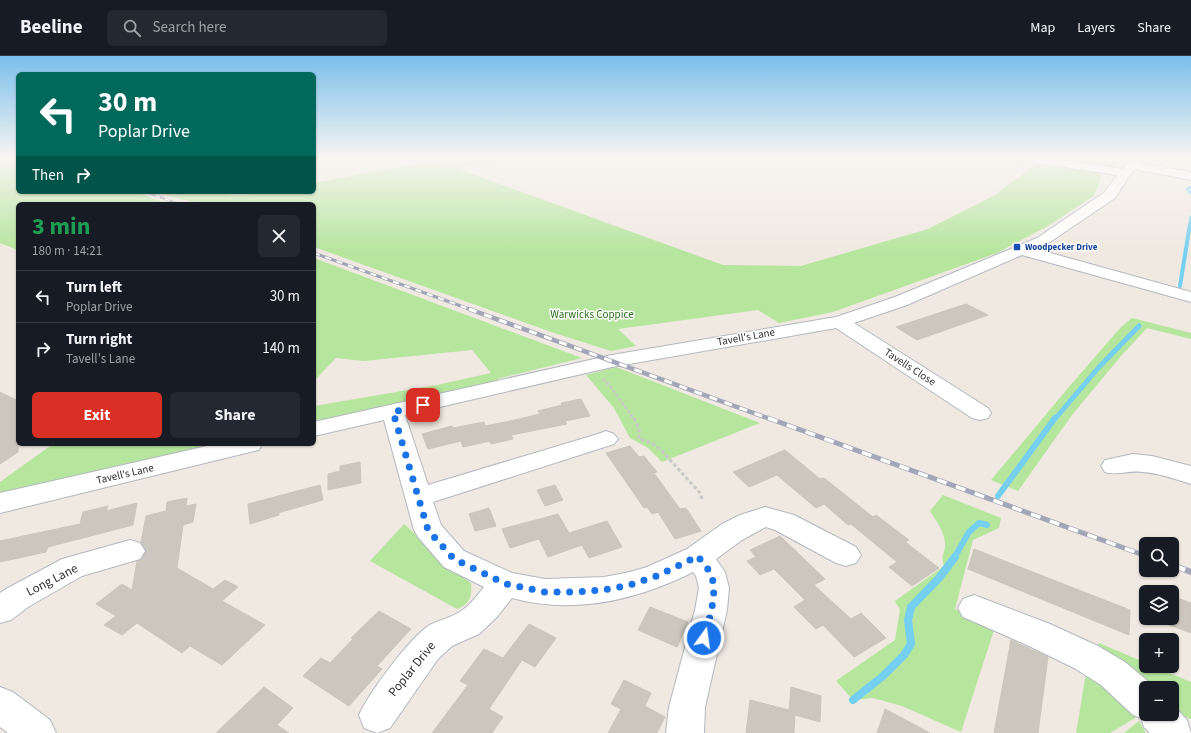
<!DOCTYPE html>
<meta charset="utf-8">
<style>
body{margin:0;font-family:"Source Sans 3",sans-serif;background:#242831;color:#f1f3f6;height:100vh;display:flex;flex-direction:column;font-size:15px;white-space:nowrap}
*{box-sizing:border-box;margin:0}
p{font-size:13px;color:#9ea1a6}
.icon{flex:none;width:22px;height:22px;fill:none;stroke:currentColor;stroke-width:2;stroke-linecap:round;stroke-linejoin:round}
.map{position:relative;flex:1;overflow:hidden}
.details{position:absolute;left:16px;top:146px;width:300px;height:244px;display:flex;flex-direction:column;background:#171b24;border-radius:6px;box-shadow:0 1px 3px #0004}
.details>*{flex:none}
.top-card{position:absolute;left:16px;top:16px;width:300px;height:122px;border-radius:6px;box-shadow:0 1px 3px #0004;background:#00695c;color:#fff;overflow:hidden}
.fabs{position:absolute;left:1139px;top:481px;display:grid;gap:8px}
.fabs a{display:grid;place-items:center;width:40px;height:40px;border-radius:6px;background:#171b24;box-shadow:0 1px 3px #0004;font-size:20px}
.pin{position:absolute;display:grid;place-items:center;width:34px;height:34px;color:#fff;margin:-17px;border-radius:8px;box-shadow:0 2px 6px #0006}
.me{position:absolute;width:44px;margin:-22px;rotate:14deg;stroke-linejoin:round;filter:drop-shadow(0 0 3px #0008)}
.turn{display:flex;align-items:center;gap:14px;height:84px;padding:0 16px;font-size:18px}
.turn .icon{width:52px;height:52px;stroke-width:2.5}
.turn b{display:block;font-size:28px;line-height:34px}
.then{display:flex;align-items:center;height:38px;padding:0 16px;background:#0003;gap:8px;font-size:15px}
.round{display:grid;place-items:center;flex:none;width:42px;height:42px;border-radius:6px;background:#242831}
.summary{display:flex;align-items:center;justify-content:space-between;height:68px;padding:0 16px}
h1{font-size:24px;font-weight:700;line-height:30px;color:#1e9e55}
.button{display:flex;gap:8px;margin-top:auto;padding:8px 16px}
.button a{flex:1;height:46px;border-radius:6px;background:#d93025;color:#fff;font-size:16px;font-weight:700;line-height:46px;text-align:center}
.button a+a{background:#242831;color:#f1f3f6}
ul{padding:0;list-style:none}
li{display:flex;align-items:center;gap:12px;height:52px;padding:0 16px;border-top:1px solid #363941}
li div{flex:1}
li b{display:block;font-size:15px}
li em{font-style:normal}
header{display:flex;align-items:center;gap:24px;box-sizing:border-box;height:56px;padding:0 20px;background:#171b24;border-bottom:1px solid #363941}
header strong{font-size:19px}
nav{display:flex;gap:22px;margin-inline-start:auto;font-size:14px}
.search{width:280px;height:36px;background:#242831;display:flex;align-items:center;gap:10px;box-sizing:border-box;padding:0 14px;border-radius:6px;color:#9ea1a6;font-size:15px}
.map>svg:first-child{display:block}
</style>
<header>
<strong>Beeline</strong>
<div class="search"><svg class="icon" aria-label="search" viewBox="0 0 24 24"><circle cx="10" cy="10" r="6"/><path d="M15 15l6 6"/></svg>Search here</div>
<nav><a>Map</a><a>Layers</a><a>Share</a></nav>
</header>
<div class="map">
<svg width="1191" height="677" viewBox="0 0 1191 677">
<rect width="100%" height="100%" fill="#efe9e1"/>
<path fill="#b6e59e" d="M0,101H18V136H136L168,148H18V194L0,187Z
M452,101H514L458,113L723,209L801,210L928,173L995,139L1039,106L1103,116L1094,140L1046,171L997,197L833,256L779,267L758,254L618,273L636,290L611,295L551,276L314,191V148C262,148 206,155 157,136H220C239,143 251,137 270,136C284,135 299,136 314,136V127Z
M1045,101H1126L1111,113L1042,104Z
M314,202L582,302L497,323L500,326L332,363L314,364V350L437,329L491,317L472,294L364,305L336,302L314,325Z
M1132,262L1191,277V283L1147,272L1121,300L1072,359L1018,435L991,424L1068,332L1121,271Z
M616,311L760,367L662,406L648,392L630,382L614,352L586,319Z
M53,388H222L0,440V426Z
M943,439L1001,462L999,472L973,484L955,553L995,571L961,676L902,650L873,642L853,644L836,625L895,584L900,554L895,545L944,510C941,500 943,501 945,491C946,478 937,466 930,455Z
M404,468L459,518L471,527C472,541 470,548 457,553L370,505Z
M1099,587L1146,607V610H1153L1191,626V663L1172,656V632H1146L1097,594Z
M1087,611L1140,659L1110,677H1076Z
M1139,665L1146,677H1124Z"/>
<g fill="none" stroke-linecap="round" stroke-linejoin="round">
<path stroke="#75cff0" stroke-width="3" d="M1191,131L1187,133L1191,137
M1190,169L1191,161"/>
<path stroke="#75cff0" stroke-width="4" d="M1180,230L1190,168"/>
<path stroke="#75cff0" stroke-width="5" d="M1055,363L1099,311L1139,270"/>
<path stroke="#75cff0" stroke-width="6" d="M998,440L1055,362
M954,502L969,476L979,467L987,469"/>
<path stroke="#75cff0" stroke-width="8" d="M853,644L883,620L904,599L911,588L908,564L911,551L939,522L955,501"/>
</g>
<path fill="#cbc7bf" stroke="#cbc5ba" d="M966,248L988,259L917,284L896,271Z
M0,336L18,345V396L0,408Z
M581,343L590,360L565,365L567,368L511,379L513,383L491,388L490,385L463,391L461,385L428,393L422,378L452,370L453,372L484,366L485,370L506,366L540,358L538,355L562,349L561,347Z
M630,390L639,401L644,400L657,416L654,417L680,453L686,452L701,475L675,483L658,456L652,458L647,451L644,452L606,397Z
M785,394L820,423L824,422L873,461L876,459L909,484L905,486L939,512L912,530L889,511L897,506L851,468L848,469L824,448L816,452L777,419L749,431L733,416Z
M360,406L361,427L328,434V418L340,415V410Z
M320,429L323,444L278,457L279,459L250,468L248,448Z
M555,429L563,444L545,450L537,434Z
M187,442L186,450L196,448L193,466L183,469L177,512L213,533L225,524L238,531L222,545L265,569L222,609L190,590L182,597L137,567L122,579L104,569L116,560L96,548L122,528L132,534L137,505L141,504L146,496L141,486L146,460L166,455L167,446Z
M137,447L133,469L48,491L46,496L0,506V485L80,468L83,456L108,450L106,455Z
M489,452L496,470L475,475L469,458Z
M558,458L569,477L607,465L622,491L589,502L582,489L548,501L539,483L510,492L502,473Z
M780,480L825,523L814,529L851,563L861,557L886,582L854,601L823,569L816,573L794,551L805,544L774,513L760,519L747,505L756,501L750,494Z
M974,493L1130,554L1129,579L968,513Z
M1172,540L1191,547V577L1153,563L1172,562Z
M650,551L688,566L677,591L638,574Z
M379,555L411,573L377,610L382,613L349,650L303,620L321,602L330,607L353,583L351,582Z
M529,568L556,582L535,611L522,604L489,653L503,661L492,677H432L468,629L460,625L484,593L503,602Z
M1011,584L1048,601L1038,677H994Z
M624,624L651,637L645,650L665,661L657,677H608L621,653L611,648Z
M264,631L293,652L277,669L289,677H216Z
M791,631L821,640L820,666L795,659L794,677H746L750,644L789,654Z
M885,653L930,677H877Z"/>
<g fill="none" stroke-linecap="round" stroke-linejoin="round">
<defs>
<path id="minor" d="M1012,101H1040L1122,113L1133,101H1145L1140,107L1191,116V124L1134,113L1115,142L1047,188L1036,193L1191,236V246L1022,199L907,249L854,267L988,352L991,357L988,362L980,364L972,362L836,272L612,311L405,359L428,429L598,378L606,375L614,378L618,383L614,388L433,446L441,469L464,495L512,517L545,523L604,521L630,516L647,511L687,493L722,468L740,459L765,451L794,459L856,491L861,499L856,507L846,510L836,507L775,474L766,471L742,484L716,503L725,516L729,532L727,554L705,651L704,677H666L669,651L695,554L699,532L696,520L693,516C637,544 574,559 512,542L497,561L479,578L452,590L438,603L390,672L377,677L364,672L359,659C368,638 409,583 428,570C436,565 447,563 456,558C467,553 476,541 484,531L444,511L418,481L414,474L384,364L314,380V366L612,299L836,261L895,241L1037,182L1105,136L1117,119L1018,104Z
M216,388H262L259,394L250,396L0,457V437Z
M1133,398L1152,400L1191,410V428C1175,423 1159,417 1142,416C1128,414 1118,420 1105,416L1101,410L1105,404Z
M130,484L140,487L145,495L140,503L82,520L28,551L11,564L0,567V537L6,533L62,503Z
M974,539L1050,568L1098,590L1125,606L1156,632H1146V658H1172V648L1187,664L1191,677H1150L1144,671L1141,662L1133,659L1101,629L1074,612L1027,589L963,561L958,552L963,543Z
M0,631L13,636L50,664L56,677H8L0,671Z"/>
</defs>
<use href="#minor" stroke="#b4b7c1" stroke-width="2"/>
<path stroke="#c9c9c9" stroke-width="2.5" stroke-dasharray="3 2" stroke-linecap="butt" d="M603,323L610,330L634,363"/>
<path stroke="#c9c9c9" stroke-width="3" stroke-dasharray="3.5 2.5" stroke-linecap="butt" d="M634,362L639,372V383L652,387L661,394L700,437L702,443"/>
<use href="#minor" fill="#fff" fill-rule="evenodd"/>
<defs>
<path id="rail-far4" d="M146,136L179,148"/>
<path id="rail-far3" d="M314,197L472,254"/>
<path id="rail-far2" d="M469,253L770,363"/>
<path id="rail-far1" d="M768,362L1146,500"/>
<path id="rail" d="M1172,509L1191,516"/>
</defs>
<use href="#rail-far4" stroke="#a3a6b8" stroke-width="2.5"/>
<use href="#rail-far3" stroke="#a3a6b8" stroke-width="3"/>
<use href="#rail-far2" stroke="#a3a6b8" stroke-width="4.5"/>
<use href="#rail-far1" stroke="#a3a6b8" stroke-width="5"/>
<use href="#rail" stroke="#a3a6b8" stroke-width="6"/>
<use href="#rail-far4" stroke="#fff" stroke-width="1.5" stroke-dasharray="5" stroke-linecap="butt"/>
<use href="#rail-far3" stroke="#fff" stroke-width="2" stroke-dasharray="6" stroke-linecap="butt"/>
<use href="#rail-far2" stroke="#fff" stroke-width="3" stroke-dasharray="8" stroke-linecap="butt"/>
<use href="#rail-far1" stroke="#fff" stroke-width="3.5" stroke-dasharray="10" stroke-linecap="butt"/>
<use href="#rail" stroke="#fff" stroke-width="4.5" stroke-dasharray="14" stroke-linecap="butt"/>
</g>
<linearGradient id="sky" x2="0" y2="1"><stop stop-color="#7abfeb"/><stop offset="0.52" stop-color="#f8f5f2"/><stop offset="1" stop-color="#f8f5f2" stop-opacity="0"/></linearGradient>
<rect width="1191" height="196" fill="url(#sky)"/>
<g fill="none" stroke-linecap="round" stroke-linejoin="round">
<path stroke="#1a73e8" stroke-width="7" stroke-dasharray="0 12.6" d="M423,349L393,356L428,474L454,503L506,528L545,536H574L604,534L630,529L657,520L698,500C701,505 706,510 709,515C720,532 709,564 704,582"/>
</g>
<rect fill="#1a4fb4" stroke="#fff" stroke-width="1.5" x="1013" y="187" width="8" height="8" rx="2"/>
<g text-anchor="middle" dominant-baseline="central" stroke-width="3" stroke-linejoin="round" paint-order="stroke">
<g font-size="9" font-weight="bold" fill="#164399" stroke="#fff" text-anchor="start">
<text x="1025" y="191">Woodpecker Drive</text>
</g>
<g font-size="11" fill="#2c6e1b" stroke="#fff">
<text x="592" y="258">Warwicks Coppice</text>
</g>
<g font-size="11" fill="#2e2e2e" stroke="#fff">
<text transform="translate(746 281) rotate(-10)">Tavell's Lane</text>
<text transform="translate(910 311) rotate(33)">Tavells Close</text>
<text transform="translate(125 418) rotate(-13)">Tavell's Lane</text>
</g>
<g font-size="13" fill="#2e2e2e" stroke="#fff">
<text transform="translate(52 524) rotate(-27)">Long Lane</text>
<text transform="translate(412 613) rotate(-51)">Poplar Drive</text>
</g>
</g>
</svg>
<div class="fabs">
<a><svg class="icon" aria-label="search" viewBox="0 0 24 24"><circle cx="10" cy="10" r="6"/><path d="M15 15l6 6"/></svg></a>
<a><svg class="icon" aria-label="layers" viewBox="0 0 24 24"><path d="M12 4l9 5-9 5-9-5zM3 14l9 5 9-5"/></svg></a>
<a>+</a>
<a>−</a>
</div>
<div class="pin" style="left:423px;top:349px;background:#d93025"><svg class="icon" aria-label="arrive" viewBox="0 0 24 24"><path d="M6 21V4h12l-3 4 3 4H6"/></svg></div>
<svg class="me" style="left:704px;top:582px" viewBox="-20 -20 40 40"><circle r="17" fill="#1a73e8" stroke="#fff" stroke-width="3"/><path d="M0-11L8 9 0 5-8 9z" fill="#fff"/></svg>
<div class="top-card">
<div class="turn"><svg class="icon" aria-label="left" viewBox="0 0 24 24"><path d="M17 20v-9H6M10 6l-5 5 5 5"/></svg><div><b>30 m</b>Poplar Drive</div></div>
<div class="then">Then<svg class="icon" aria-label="right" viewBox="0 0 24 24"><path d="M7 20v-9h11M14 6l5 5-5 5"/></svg></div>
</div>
<section class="details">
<div class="summary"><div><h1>3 min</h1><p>180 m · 14:21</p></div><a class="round"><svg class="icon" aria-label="close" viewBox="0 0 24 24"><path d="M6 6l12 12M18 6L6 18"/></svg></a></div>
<ul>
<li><svg class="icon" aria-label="left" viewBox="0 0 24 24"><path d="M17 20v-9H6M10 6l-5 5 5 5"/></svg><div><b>Turn left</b><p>Poplar Drive</p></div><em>30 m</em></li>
<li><svg class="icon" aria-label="right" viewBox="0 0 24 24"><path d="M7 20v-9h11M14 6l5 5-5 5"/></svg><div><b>Turn right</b><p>Tavell's Lane</p></div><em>140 m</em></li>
</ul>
<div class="button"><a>Exit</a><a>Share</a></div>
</section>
</div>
